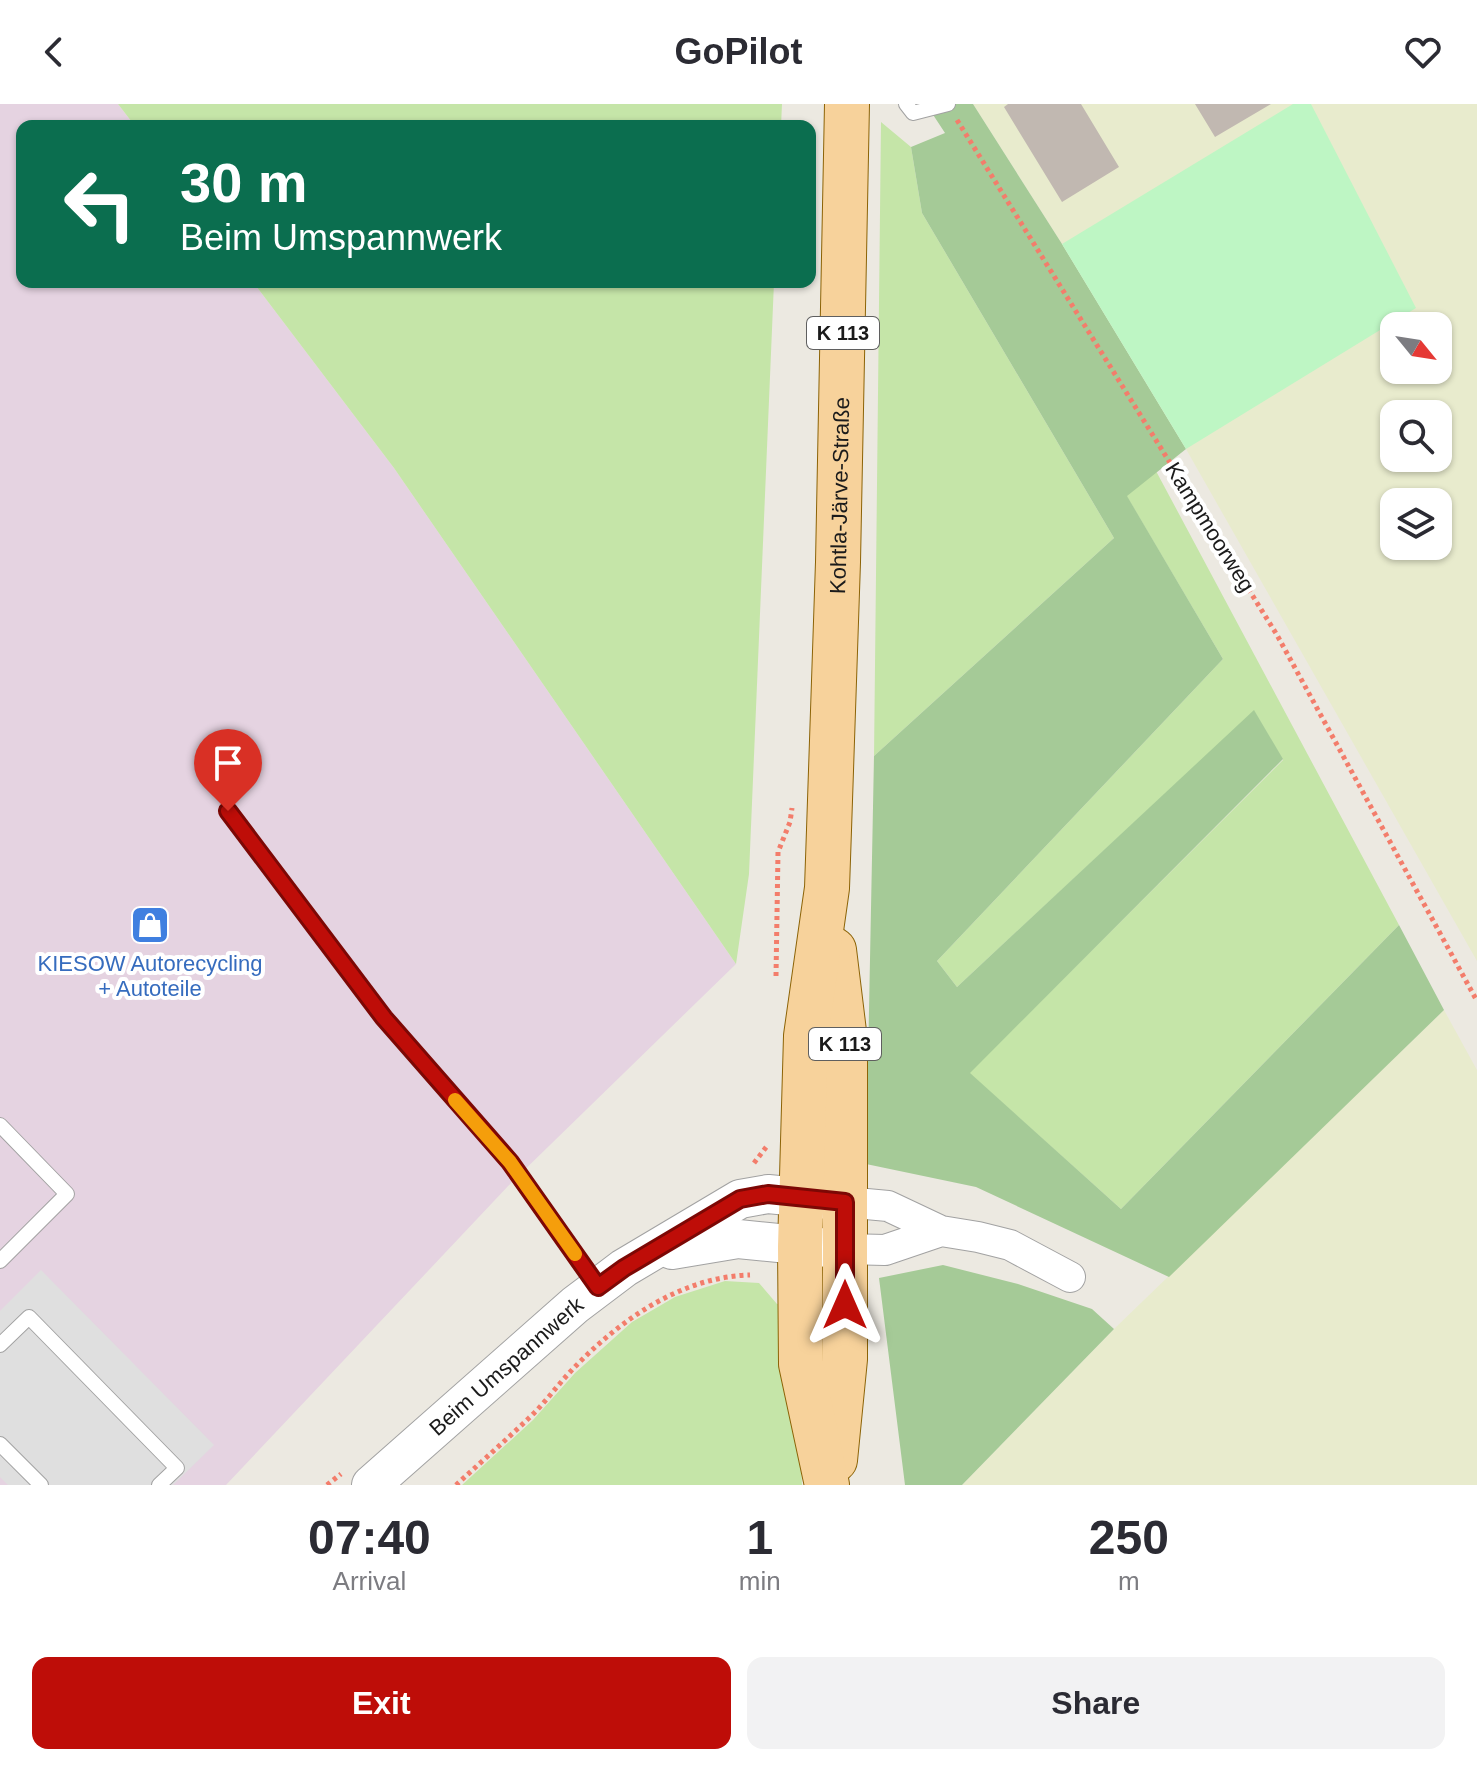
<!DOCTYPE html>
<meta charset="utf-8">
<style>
body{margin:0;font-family:Arial,sans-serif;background:#f2f2f3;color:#2b2b33;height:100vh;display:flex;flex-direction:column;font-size:30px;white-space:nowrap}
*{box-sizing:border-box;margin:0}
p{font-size:26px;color:#7c7c81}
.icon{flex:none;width:44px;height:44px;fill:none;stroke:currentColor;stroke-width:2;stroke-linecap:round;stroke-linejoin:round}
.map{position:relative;height:1381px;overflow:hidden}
.sheet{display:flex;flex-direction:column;background:#fff;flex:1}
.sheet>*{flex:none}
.guide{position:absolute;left:16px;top:16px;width:800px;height:168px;border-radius:16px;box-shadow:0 2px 6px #0004;background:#0b6e4f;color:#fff;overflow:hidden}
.needle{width:52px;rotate:120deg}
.buttons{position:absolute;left:1380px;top:208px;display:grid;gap:16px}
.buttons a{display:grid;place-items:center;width:72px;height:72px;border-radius:16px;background:#fff;box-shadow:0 2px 6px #0004;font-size:40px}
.pin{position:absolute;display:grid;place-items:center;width:68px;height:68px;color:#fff;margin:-82px -34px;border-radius:50% 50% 50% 0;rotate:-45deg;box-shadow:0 0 8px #0007}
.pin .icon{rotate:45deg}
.me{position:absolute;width:88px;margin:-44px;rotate:0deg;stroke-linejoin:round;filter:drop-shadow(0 0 6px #0008)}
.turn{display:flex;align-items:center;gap:28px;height:168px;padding:0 32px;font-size:36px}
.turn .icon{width:104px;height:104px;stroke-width:2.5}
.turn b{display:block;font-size:56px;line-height:68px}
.eta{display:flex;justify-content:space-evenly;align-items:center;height:136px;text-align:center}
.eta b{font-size:48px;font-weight:800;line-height:56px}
.cta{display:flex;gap:16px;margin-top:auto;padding:16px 32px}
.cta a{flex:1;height:92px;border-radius:16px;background:#be0d08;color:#fff;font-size:32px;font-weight:800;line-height:92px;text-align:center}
.cta a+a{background:#f2f2f3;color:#2b2b33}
header{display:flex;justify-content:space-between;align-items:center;height:104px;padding:0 32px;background:#fff;font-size:36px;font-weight:800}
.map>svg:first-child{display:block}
</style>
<header><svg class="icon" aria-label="back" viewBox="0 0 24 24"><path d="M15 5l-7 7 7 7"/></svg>GoPilot<svg class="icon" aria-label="heart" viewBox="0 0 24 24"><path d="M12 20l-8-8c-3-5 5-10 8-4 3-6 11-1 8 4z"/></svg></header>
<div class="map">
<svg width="1477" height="1381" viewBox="0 0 1477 1381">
<rect width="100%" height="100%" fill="#ece9e1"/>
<path fill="#e5d3e1" d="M0,0H118L135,22H22V178H253L394,364L736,860L512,1078L226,1381H0Z"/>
<path fill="#e8ebcd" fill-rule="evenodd" d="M973,0H1477V857L1186,345L1062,140ZM1394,222H1438V266H1394ZM1394,310H1438V354H1394ZM1394,398H1438V442H1394Z
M1444,906L1477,966V1381H962L1114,1225Z"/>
<path fill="#c5e5a8" d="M118,0H782L781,22H135Z
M881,18L911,43L922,109L1114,434L874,652Z
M253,178H774L749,770L736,860L394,364Z
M1156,367L1399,821L1121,1105L969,969L1283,656L1254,607L957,883L937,857L1223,555L1126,391Z
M725,1177L759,1179L777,1200H793L802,1381H462L533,1316L575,1269L632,1218L675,1193Z"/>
<path fill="#a5ca97" d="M926,0H973L1062,140L1186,345L1127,392L1223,555L937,857L957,883L1254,606L1283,655L970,969L1121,1105L1399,821L1444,906L1169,1173L976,1083L866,1060L874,652L1114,434L922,109L911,43L945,29Z
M943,1161L1018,1180L1092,1205L1114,1225L962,1381H905L879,1174Z"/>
<path fill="#bef6c4" d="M1293,0H1311L1416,204L1186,345L1062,140Z"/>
<path fill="#dfdfdf" d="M41,1166L214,1341L173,1381H8L0,1373V1207Z"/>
<path fill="#c1b8b1" d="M1008,0H1081L1119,63L1062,98L1004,3Z
M1195,0H1271L1215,33Z"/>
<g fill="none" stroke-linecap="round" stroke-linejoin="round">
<defs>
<path id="service" d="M906,0L913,9L948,0
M228,707L384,914L510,1058L598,1183
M0,1021L67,1090L0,1157
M0,1241L29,1213L177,1364L159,1381
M0,1340L41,1381"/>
<path id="minor" d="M845,1098L888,1102L941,1127L978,1133L1010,1141L1070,1173
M845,1145L885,1146L941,1127"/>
<g id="tertiary">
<path d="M672,1146L738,1135L829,1144"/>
<path id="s1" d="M371,1381L575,1201L624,1164L740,1095L768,1090L830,1096"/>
</g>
<g id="primary">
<path d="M834,846L845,936V1255L835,1356"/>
<path id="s2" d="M827,1381L801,1260L800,1143L806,932L827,784L829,726L838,458L847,0"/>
</g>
</defs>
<use href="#service" stroke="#a2a2a2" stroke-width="16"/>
<use href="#minor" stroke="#a2a2a2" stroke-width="32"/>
<use href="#tertiary" stroke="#a2a2a2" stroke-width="40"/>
<use href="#primary" stroke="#8c6306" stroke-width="46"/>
<path stroke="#f37d6b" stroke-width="5" stroke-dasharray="4 4" stroke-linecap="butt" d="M957,16L1277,531L1477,897
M776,872L778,748L790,718L792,704
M754,1059L767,1042
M327,1381L341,1370
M456,1381C480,1359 505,1337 529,1314C544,1300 556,1283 570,1268C617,1218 679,1173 750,1171"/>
<use href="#service" stroke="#fff" stroke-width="14"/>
<use href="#minor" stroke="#fff" stroke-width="30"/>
<use href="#tertiary" stroke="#fff" stroke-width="38"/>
<use href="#primary" stroke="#f7d29b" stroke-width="44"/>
</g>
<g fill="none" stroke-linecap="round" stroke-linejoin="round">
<defs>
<path id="route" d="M228,707L384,914L510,1058L598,1183L624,1164L740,1095L768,1090L845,1098V1201"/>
</defs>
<use href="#route" stroke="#7c0805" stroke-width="20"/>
<use href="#route" stroke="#be0d08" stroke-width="14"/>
<path stroke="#f59e0b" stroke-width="14" d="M455,996L510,1058L575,1150"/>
</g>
<defs>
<symbol id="shop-square" viewBox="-11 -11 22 22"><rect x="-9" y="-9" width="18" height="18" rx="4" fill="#3f7fe0" stroke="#fff"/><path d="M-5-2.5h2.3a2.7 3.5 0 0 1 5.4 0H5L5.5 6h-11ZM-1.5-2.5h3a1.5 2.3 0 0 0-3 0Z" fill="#fff"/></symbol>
</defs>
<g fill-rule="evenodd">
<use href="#shop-square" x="128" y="799" width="44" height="44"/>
</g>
<g text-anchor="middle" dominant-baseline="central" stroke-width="8" stroke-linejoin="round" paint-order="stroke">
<g fill="#fff" stroke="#5f5f5f" stroke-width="2">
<rect x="807" y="213" width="72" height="32" rx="6"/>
<rect x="809" y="924" width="72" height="32" rx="6"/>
</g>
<g font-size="20" font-weight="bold" fill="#1b1b1b">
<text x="843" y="229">K 113</text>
<text x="845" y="940">K 113</text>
</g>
<g font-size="22" fill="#1b1b1b" stroke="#fff">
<text stroke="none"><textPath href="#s2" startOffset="994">Kohtla-Järve-Straße</textPath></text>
<text transform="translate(1210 423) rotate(58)">Kampmoorweg</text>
<text stroke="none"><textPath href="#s1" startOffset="180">Beim Umspannwerk</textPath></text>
</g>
<g font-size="22" fill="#366cbe" stroke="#fff">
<text x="150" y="859">KIESOW Autorecycling<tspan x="150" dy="25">+ Autoteile</tspan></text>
</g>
</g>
</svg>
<div class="buttons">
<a><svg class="needle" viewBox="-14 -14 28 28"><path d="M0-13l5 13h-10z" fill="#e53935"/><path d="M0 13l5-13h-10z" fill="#7c7c81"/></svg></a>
<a><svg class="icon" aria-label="search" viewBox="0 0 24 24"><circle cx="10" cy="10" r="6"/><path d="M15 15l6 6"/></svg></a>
<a><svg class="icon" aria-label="layers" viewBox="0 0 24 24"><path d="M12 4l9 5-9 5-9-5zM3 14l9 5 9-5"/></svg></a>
</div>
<div class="pin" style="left:228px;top:707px;background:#d93025"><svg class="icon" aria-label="arrive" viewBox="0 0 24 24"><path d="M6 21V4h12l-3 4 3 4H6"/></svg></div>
<svg class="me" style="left:845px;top:1201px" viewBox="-20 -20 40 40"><path d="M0-17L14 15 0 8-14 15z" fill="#be0d08" stroke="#fff" stroke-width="4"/></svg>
<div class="guide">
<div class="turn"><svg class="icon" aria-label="left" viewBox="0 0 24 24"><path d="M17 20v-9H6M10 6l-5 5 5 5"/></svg><div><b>30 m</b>Beim Umspannwerk</div></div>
</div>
</div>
<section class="sheet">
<div class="eta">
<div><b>07:40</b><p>Arrival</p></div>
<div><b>1</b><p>min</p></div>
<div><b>250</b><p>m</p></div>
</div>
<div class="cta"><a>Exit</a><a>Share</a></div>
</section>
